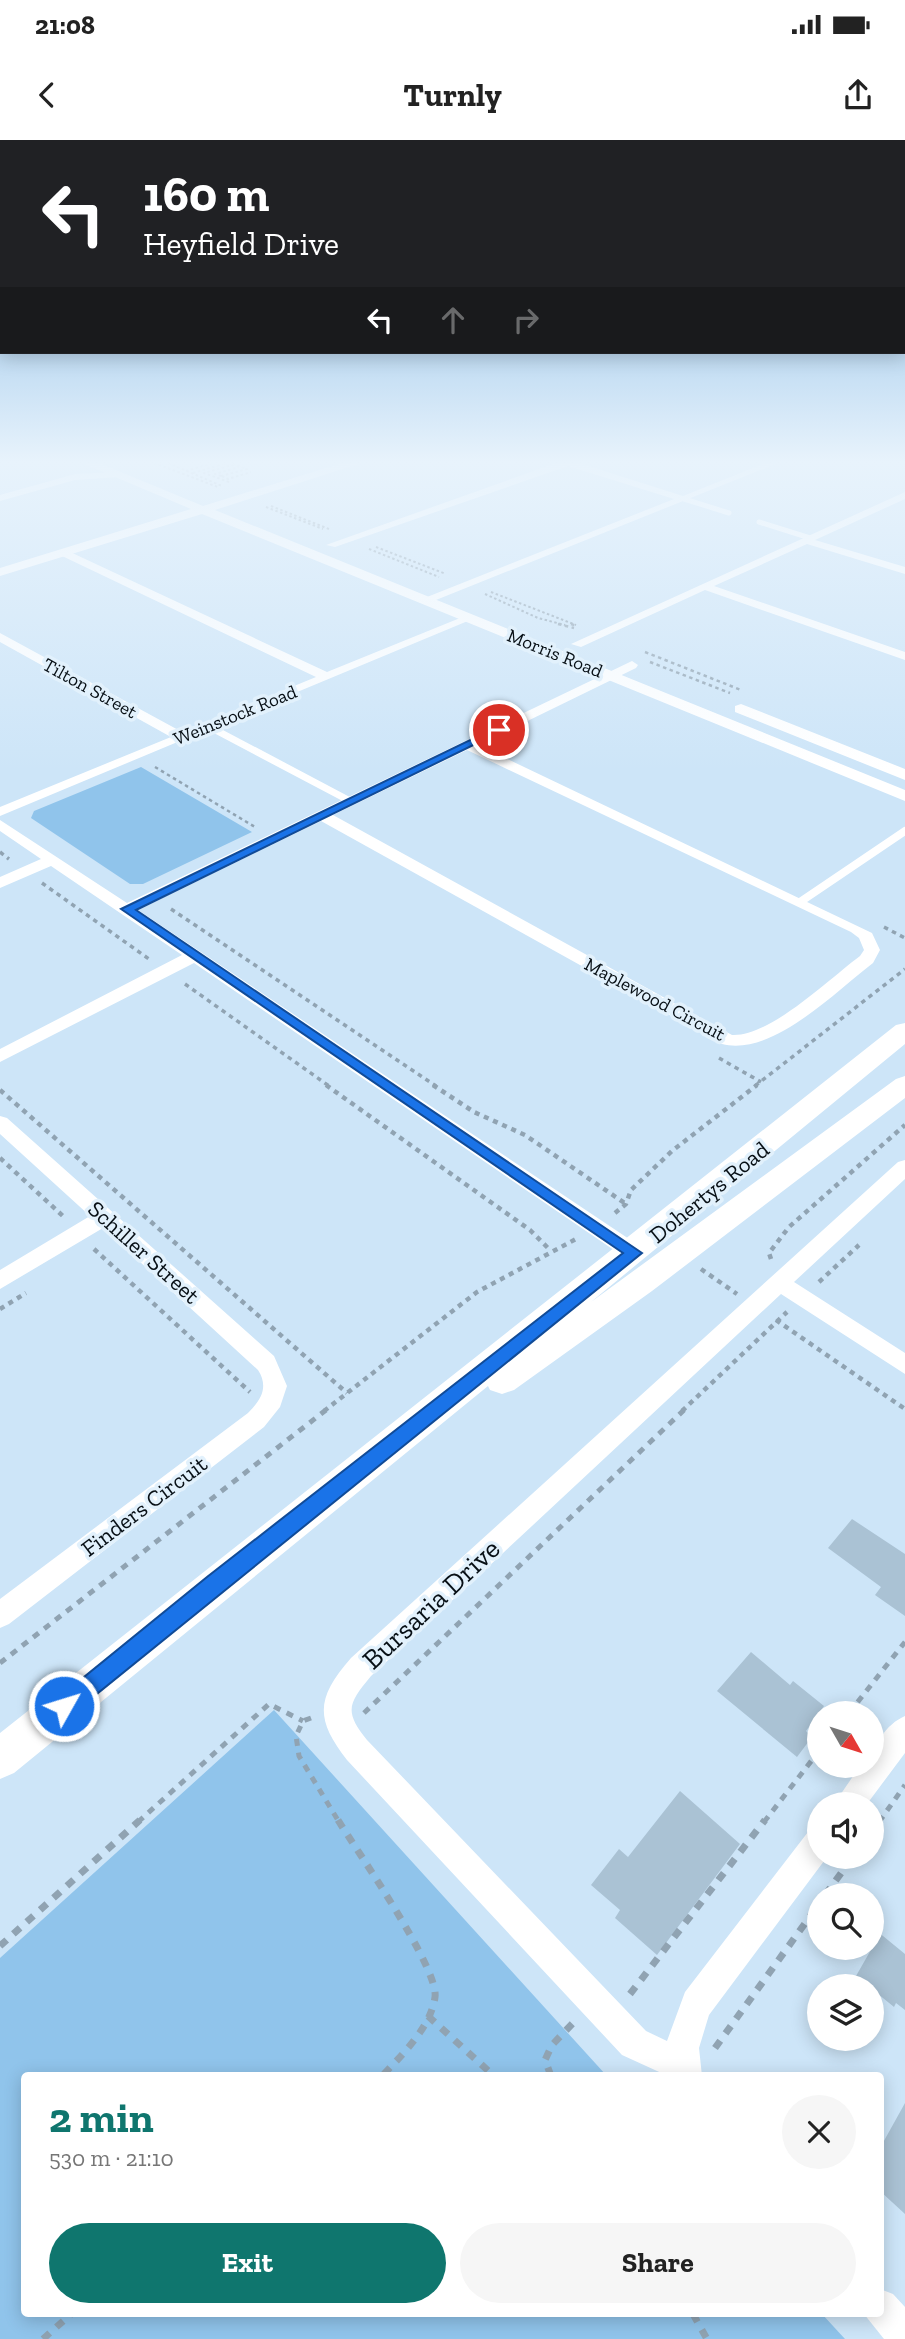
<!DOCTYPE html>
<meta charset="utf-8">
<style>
body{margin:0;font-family:"Zilla Slab",serif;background:#f6f6f6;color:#222;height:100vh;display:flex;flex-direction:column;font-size:26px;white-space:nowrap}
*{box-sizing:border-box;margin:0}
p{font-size:23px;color:#767676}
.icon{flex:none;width:38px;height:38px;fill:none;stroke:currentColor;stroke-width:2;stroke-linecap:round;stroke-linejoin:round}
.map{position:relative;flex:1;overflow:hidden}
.sheet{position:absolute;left:21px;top:1932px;width:863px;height:245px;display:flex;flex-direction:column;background:#fff;border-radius:7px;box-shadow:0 4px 18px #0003}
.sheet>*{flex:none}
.top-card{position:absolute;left:0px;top:0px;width:906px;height:214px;box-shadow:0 4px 18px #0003;background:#202124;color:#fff;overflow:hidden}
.needle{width:46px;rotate:129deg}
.controls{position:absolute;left:807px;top:1561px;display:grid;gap:14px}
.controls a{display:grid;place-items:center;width:77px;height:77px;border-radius:50%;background:#fff;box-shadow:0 4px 18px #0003;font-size:35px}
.pin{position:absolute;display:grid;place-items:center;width:60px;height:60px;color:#fff;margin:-30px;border:4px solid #fff;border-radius:50%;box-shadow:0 2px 7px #0007}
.me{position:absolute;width:77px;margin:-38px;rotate:51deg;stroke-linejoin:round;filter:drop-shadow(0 0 5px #0008)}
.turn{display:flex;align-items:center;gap:24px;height:147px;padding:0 28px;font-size:32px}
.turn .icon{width:91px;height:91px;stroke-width:2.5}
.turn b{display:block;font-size:49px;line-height:60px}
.lanes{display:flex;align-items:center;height:66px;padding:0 28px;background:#0003;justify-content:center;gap:35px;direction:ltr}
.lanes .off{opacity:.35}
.round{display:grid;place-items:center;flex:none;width:74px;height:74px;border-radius:37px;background:#f6f6f6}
.headline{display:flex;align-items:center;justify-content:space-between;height:119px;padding:0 28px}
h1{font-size:42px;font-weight:800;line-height:52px;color:#0f766e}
.button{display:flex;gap:14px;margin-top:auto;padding:14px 28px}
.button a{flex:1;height:80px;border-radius:42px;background:#0f766e;color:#fff;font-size:28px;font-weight:800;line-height:80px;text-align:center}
.button a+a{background:#f6f6f6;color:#222}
.status{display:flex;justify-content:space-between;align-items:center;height:49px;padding:0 35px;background:#fff;direction:ltr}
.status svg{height:19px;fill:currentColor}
header{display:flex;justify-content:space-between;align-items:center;height:91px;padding:0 28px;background:#fff;font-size:32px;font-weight:800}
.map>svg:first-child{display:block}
</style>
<div class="status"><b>21:08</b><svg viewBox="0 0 49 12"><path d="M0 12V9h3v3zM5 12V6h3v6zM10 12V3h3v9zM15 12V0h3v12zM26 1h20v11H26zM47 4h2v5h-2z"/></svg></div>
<header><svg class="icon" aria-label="back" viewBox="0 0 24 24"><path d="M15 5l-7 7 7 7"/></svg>Turnly<svg class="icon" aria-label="share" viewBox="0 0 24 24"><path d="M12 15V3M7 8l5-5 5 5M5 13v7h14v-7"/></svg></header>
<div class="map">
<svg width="905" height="2199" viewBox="0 0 905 2199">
<rect width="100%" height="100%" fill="#cde5f8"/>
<path fill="#90c4eb" d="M141,627L252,692L143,744H130L31,678L34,671Z
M274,1570L606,1935L24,1936V2174H822L845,2199H0V1818Z"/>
<path fill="#aac2d4" d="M852,1379L905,1414V1476L875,1455L881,1447L828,1408Z
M751,1512L790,1545L793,1541L824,1566L806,1591L812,1597L797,1617L717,1551Z
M680,1651L740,1704L657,1815L615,1778L620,1770L591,1745L619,1709L628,1717Z
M872,1787L905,1814V1870L896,1863L894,1867L856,1836L872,1808Z
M905,1963V2074L880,2051V2008Z"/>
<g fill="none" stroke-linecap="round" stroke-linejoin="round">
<path stroke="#90a3b2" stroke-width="2" stroke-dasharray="2.5 2.5" stroke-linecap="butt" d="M154,323L218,347
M168,323L222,346
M186,331L212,323
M193,333L226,323
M221,336L247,329L233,324
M221,336L215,334L239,327
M222,336L228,339L251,332
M229,342L204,333L235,324
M271,366L329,389
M266,367L323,389
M376,407L446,434
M369,409L439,437
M491,452L576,485
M485,454L538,478L565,485"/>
<path stroke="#90a3b2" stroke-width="2.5" stroke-dasharray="3.5 3.5" stroke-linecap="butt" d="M558,484L574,488
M571,484L577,486
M645,512L741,550
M650,522L730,553
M155,627L255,687"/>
<path stroke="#90a3b2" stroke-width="3.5" stroke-dasharray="4.5 4.5" stroke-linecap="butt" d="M0,712L9,719
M42,743L149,819
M171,769L436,946
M884,787L905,798
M185,844L329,946
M719,918L761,942
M755,946L905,829"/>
<path stroke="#90a3b2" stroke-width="4.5" stroke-dasharray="5 5" stroke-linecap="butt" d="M326,945L530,1090L551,1111
M433,945L474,972L525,995L626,1064
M0,950L347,1253
M0,1018L64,1077
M615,1073L626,1064L631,1050L672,1011L757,945
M94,1109L250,1252
M771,1119L769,1113L789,1087L905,985
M701,1129L737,1154
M819,1142L859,1105
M0,1169L26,1153
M776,1180L905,1269
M324,1271L477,1152L576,1099
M682,1271L787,1172"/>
<path stroke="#90a3b2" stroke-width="5" stroke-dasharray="7 7" stroke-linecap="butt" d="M0,1523L326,1270
M364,1573L684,1270
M849,1573L905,1502
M311,1578L303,1581L296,1596L299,1616L339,1682
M138,1682L269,1564L303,1581
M764,1682L819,1611
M879,1682L905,1645"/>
<path stroke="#90a3b2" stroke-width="7" stroke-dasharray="9 9" stroke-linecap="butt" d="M338,1680C357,1711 439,1828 435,1857C431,1887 402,1915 382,1936
M872,1691L880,1680
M825,1755L853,1717
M0,1806L140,1680
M630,1854L765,1680
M428,1876L494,1936
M715,1908L819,1764
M551,1936L545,1920L552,1905L574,1882
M693,2174L707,2199
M43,2199L71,2174"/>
<path stroke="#fff" stroke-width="5" d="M684,359L729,373
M759,382L810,398"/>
<path stroke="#fff" stroke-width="7" d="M208,586L350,661"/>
<path stroke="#fff" stroke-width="8" d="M800,762L905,691"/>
<path fill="#fff" fill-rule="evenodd" d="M556,323H579L683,356L765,323H778L426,464L420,461L422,459L674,359L568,326L335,407L326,405Z
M116,332L119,337L75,340L0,361V355L75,334Z
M905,352V359L815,400L905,427V434L807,404L714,446L905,512V520L705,450L581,507L571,504Z
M60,411H68L327,532L465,476L475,478L0,676V667L171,597L0,502V493L182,592L316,537L60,415Z
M632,521L638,525L636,528L478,605L872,793L880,810L873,823C835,852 772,917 722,904L321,681L138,770L641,1107L645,1113L641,1119H627L194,823L0,922V909L182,815L51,726L0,748V737L41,719L0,691V680L127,763ZM467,610L851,792L859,798L864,810L860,816C829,839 770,897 732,895L333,675Z
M0,976L7,978L274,1216L287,1246L280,1267L264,1287L9,1484L0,1488V1459L248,1273C261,1260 269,1247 258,1230L103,1088L0,1149V1130L90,1076L0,994Z
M905,1020V1039L794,1142L905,1213V1234L781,1154L371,1536C348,1564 344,1571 367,1600L646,1891L667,1901L685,1852L808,1692L819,1688V1717H827L709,1875L699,1908L702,1936H668L622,1915L347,1620C314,1578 317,1557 351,1518L898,1022Z
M905,1576V1613L867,1664H834L860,1626H872C872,1606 886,1584 905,1576Z
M880,2149L893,2154L905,2167V2199H884L864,2174H880Z"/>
<path fill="#fff" fill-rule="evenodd" d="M82,323H99L203,366L342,323H361L215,370L905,650V661L202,374L0,436V428L191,369Z
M741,564L905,629V640L735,572V566Z"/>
<path fill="#fff" fill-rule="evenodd" d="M905,883V904L591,1162L896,939L905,936V958L652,1151L514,1250L502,1254L490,1250L488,1246L14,1633L0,1639V1593L896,885Z"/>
</g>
<linearGradient id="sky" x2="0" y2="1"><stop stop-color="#6facdf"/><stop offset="0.51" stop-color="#e8f3fc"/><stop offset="1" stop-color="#e8f3fc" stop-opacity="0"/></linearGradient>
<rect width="905" height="631" fill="url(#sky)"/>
<path fill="#1a73e8" stroke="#114b97" stroke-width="2" d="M495,588L504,590L136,770L642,1113L72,1574L64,1577L57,1574L53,1566L57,1559L207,1437L623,1113L121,769Z"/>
<g text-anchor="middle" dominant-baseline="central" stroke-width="7" stroke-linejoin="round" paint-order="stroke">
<g font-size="19" fill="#070f15" stroke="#e2f1fc">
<text transform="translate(555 513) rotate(22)">Morris Road</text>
<text transform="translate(90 548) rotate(29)">Tilton Street</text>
<text transform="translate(235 575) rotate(-22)">Weinstock Road</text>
<text transform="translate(655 859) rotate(28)">Maplewood Circuit</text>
</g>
<g font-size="23" fill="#070f15" stroke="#e2f1fc">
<text transform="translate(709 1052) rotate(-39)">Dohertys Road</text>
<text transform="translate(144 1112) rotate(42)">Schiller Street</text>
<text transform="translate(144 1366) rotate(-37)">Finders Circuit</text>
</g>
<g font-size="28" fill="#070f15" stroke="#e2f1fc">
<text transform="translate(431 1464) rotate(-43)">Bursaria Drive</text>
</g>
</g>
</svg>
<div class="controls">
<a><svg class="needle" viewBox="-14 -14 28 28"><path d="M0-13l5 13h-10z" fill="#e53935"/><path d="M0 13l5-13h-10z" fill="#767676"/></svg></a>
<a><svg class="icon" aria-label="sound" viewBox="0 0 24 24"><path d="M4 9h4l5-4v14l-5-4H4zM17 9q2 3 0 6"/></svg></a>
<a><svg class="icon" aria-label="search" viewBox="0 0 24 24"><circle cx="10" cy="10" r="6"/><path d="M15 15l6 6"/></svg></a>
<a><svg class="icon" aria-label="layers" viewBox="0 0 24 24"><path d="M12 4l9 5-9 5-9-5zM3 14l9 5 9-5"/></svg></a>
</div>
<div class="pin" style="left:499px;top:590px;background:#d93025"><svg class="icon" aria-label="arrive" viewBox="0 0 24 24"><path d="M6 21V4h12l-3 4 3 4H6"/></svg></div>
<svg class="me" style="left:64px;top:1566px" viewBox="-20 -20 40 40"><circle r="17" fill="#1a73e8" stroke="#fff" stroke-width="3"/><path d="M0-11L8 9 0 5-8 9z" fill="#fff"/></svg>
<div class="top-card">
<div class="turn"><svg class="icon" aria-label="left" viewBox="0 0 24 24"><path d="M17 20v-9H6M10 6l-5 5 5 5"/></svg><div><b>160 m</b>Heyfield Drive</div></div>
<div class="lanes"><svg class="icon" aria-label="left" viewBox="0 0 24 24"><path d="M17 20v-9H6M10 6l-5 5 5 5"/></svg><svg class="icon off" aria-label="ahead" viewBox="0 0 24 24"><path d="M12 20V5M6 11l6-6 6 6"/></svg><svg class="icon off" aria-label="right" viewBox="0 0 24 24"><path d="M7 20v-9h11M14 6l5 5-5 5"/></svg></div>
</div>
<section class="sheet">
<div class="headline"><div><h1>2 min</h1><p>530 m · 21:10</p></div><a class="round"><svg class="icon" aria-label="close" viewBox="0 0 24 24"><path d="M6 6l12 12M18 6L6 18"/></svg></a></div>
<div class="button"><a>Exit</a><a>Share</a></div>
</section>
</div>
